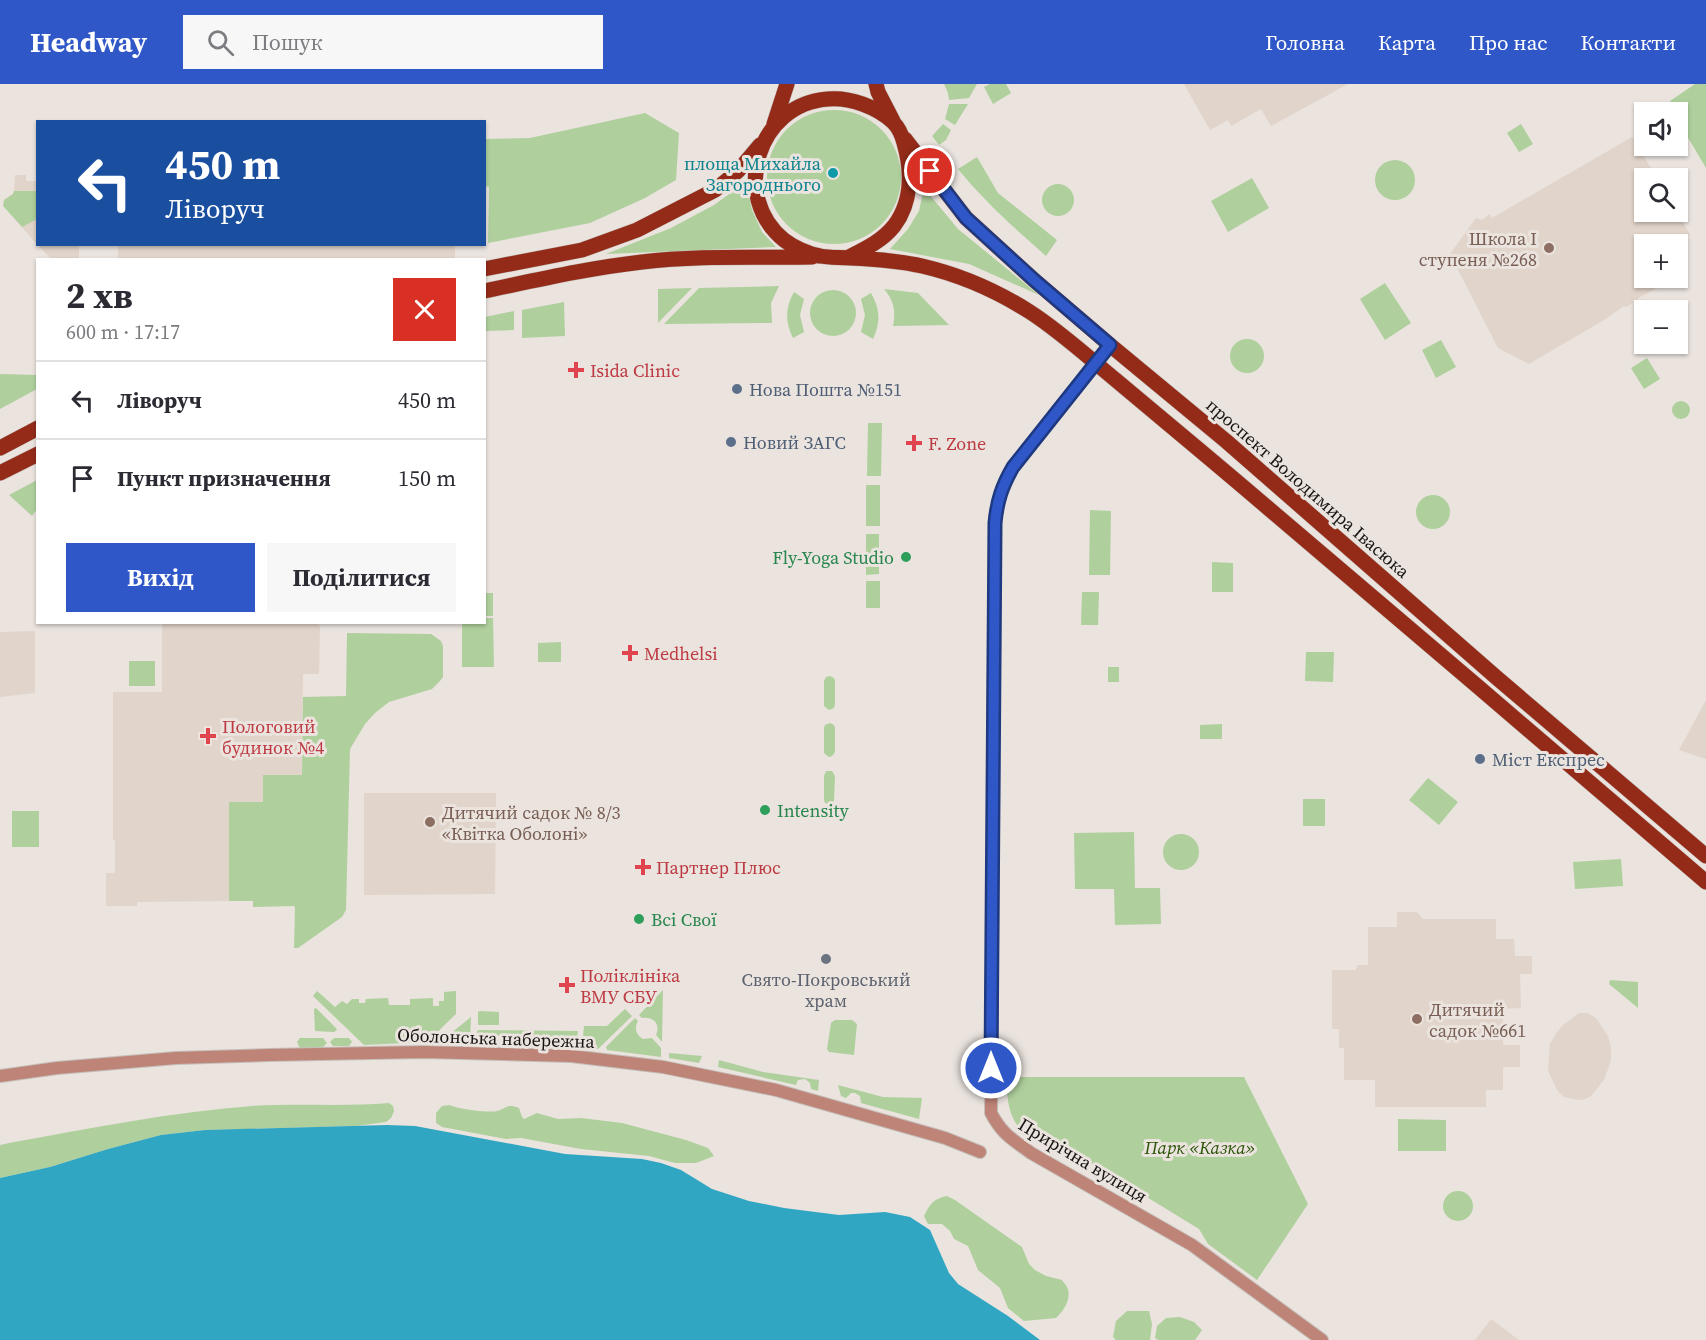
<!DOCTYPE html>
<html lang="uk">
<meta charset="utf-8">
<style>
body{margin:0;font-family:"Source Serif 4",serif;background:#f7f7f7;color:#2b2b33;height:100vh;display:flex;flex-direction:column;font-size:22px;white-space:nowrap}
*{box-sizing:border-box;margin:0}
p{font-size:20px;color:#7c7c81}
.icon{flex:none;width:33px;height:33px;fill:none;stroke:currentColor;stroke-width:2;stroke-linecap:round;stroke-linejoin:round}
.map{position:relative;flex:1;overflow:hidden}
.side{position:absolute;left:36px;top:174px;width:450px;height:366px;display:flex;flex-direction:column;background:#fff;border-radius:0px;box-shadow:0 2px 4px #0004}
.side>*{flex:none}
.guide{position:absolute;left:36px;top:36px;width:450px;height:126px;border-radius:0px;box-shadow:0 2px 4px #0004;background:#1a4fa0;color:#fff;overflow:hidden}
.tools{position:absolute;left:1634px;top:18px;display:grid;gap:12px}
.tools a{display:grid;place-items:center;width:54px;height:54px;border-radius:0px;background:#fff;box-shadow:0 2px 4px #0004;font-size:30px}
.pin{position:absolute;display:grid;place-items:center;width:51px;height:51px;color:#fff;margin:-26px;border:3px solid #fff;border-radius:50%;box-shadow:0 2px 6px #0007}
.me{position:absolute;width:66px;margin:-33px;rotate:0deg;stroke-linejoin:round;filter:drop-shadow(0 0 4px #0008)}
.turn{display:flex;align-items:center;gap:21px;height:126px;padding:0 30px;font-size:27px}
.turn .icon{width:78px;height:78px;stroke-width:2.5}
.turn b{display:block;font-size:42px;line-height:51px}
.round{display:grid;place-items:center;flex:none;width:63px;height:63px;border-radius:0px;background:#f7f7f7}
.headline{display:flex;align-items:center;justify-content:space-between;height:102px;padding:0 30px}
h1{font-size:36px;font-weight:700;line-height:45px}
.action{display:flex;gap:12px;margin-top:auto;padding:12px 30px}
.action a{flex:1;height:69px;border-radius:0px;background:#2f57c7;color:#fff;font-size:24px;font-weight:700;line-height:69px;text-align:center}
.action a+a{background:#f7f7f7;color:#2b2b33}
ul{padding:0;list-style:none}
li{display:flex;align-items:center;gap:18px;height:78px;padding:0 30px;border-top:2px solid #e1e1e2}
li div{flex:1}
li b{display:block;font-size:22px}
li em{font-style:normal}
header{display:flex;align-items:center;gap:36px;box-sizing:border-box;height:84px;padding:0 30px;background:#2f57c7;color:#fff}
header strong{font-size:28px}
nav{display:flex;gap:33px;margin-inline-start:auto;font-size:21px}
.search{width:420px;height:54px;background:#f7f7f7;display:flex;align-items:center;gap:15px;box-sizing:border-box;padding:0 21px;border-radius:0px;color:#7c7c81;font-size:22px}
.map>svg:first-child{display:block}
</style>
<header>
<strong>Headway</strong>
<div class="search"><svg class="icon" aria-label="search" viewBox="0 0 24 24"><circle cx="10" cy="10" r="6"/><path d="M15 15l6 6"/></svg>Пошук</div>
<nav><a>Головна</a><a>Карта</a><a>Про нас</a><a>Контакти</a></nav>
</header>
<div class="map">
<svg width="1706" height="1256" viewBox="0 0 1706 1256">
<rect width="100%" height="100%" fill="#eae3de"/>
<path fill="#e1d4ca" d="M1184,0H1348L1271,42L1261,25L1231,42L1228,36L1210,46Z
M1632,53L1657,94H1644V128H1676L1690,150L1686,156L1687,160L1677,168V160H1644V194H1665L1667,199L1638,214V216L1626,223L1624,222L1604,236L1529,280L1498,264L1450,170L1476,134L1482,136L1489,130L1492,134Z
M15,91H26V97H37V160L20,141L4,116L13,110L14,107Z
M38,161H79V174L51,175Z
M455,161V176L118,175V160Z
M162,539H317L320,542L319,590H303L302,691H264L263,718H229V817L137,818V822H106V789H114L115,788V756H113V608H162Z
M35,547V609L0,613V548Z
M1706,616V675L1679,666Z
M364,709H496L495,810L364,811Z
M1397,828H1417L1423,835H1496V855H1514L1515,872H1532V890H1520L1521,924L1503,925V961H1520V983H1503V1006H1486V1023H1375V996H1344V964H1339V945H1332V886H1356L1357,881H1368V843H1397Z
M1579,929H1587L1596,934L1608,952L1611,964V976L1604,996L1590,1013L1582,1016L1573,1015L1564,1013L1557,1006L1548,987L1550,960L1555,951L1563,941Z
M1491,1235L1519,1256H1475Z"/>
<path fill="#afd09d" d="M944,0H977L969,14L949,16L948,9Z
M990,0H1006L1011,9L993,20L984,3Z
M1695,0H1706V84L1677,35V28H1673L1670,22V17Z
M949,20H968L955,41L945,35Z
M767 93a67 67 0 1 1 134 0a67 67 0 1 1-134 0Z
M645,29L679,49L676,96L645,114L590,139L488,159L489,103L485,102V55L530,54Z
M943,40L951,46L946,56L939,61L932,52Z
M1521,40L1533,60L1519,68L1507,49Z
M977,73L998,109L1057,156L1046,172C1014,144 984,117 958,85Z
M1375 96a20 20 0 1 1 40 0a20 20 0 1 1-40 0Z
M1252,94L1269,124L1228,148L1211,117Z
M746,98L752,126L762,148L776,163L606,170L671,144L714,121Z
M1042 116a16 16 0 1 1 32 0a16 16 0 1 1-32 0Z
M924,104L958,145L1039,211L969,180L890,165L908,145L919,127Z
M14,107H37V135L22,143L3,122L4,116L13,110Z
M1385,199L1411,239L1385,256L1360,215Z
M779,202L771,219L772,239L664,240L699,204Z
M692,204L658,239V205Z
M884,205L918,209L949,241L893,242C896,227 894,217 884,205Z
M810 229a23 23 0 1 1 46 0a23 23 0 1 1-46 0Z
M794,208L804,215L800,231L804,248L793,254C785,238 785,224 794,208Z
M871,209C880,225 881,238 873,255L861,248L865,231L861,215Z
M564,218L565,252L522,254V226Z
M514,227V246L485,247V233Z
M1230 272a17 17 0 1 1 34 0a17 17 0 1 1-34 0Z
M1441,256L1456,283L1436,294L1422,266Z
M1647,274L1660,295L1644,305L1631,284Z
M0,290L37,291V305L0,325Z
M1672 326a9 9 0 1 1 18 0a9 9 0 1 1-18 0Z
M868,339H882L881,392H867Z
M37,396V425L32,432L9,411Z
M866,401H880V442H866Z
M1416 428a17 17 0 1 1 34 0a17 17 0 1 1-34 0Z
M1090,426L1111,427L1110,491H1089Z
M866,450H879V490L866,491Z
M1212,478L1233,479V508H1212Z
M866,497H880V524H866Z
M1082,508H1099L1098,541H1081Z
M484,509H493V532H485Z
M485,534H493L494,583H462V539L484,538Z
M347,549L431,550L441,557L443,562V593L440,597L432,605L389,618L375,629L365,640L350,665L346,826L342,833L298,864H294L295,824L294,822L253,823V817H229V718H263V691H302L303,613L346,612Z
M561,558V578H538V559Z
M1306,568H1334L1333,598L1305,597Z
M129,577H155V602H129Z
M1108,583H1119V598H1108Z
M830,592L834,594L835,597V620L834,624L829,626L824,622V597L826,593Z
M830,639L834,641L835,644V668L832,672L829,673L824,669V644L825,641Z
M1222,640V655H1200V641Z
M826,687H832L835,692L834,717L830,720L825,719L824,716V692Z
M1428,694L1458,718L1439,741L1409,716Z
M1303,715H1325V742H1303Z
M12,727H39V763H12Z
M1134,748L1135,804H1160L1161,840L1115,841L1114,805H1075L1074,749Z
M1163 768a18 18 0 1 1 36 0a18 18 0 1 1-36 0Z
M1621,775L1623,802L1575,805L1573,778Z
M1610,896L1638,898V924L1609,900Z
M663,906L662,958L656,951C661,940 653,932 642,934L639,931Z
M317,907L335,923L342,917L347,920L352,915H359V919H365L366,915L388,914L389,921H410V915L433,914V922H439V917H444V908L456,907V930L427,958L364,961L313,912Z
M316,924L336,944L337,946L334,948L315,947L314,925Z
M625,925L632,932L598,965L582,963L584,942H607Z
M480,927L499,928V941H478V928Z
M471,933L470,959L440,958Z
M635,934L638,937C634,944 636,951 643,955L652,954L661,964V973L607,966L606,963Z
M835,936H852L857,940L854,971L829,968L827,965L831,939Z
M479,946L578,947L576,964L564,963L562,957L555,953L548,956L545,962L511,960L508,953L502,950L495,953L492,960L479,959L477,957V947Z
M300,954H323L327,959L323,963L300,964L297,958Z
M334,954H349L352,958L349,962H333L330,958Z
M669,969L702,972L699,979L669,974Z
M719,976L763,988L819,996L818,1007L811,1005L810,999L805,995L798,996L796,1001L718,983Z
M1006,993H1244L1308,1120L1257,1196L1208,1160L1199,1145L1070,1066L1059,1070C1017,1046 1008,1043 1006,993Z
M838,1001L883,1013L922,1014L919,1035L861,1019L860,1012L855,1009H851L846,1014L841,1012Z
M389,1019L393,1022L394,1027L391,1034L386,1038L356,1042L205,1046L161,1051L108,1065L50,1083L0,1094V1061L14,1058C93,1044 172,1028 252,1022C298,1019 343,1023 389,1019Z
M449,1021C458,1025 488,1029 497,1027C507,1025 506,1019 519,1024L522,1033L524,1035L537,1029L558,1035L581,1034L622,1039L686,1056L708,1064L714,1072L696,1079H675L649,1072L581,1065L521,1054L506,1055L442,1043L436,1039V1029L442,1022Z
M1398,1035L1446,1036V1067H1398Z
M1443 1122a15 15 0 1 1 30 0a15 15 0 1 1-30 0Z
M947,1112L955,1116L1022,1163L1029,1180L1035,1186L1046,1192L1062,1196C1064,1199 1067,1202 1068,1205C1071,1217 1063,1227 1056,1234L1024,1237L1008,1224L1000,1204L978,1186L968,1162L954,1155L950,1147L942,1140H928L924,1132C930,1120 933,1115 947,1112Z
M1127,1227H1149L1152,1240L1150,1256H1116L1113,1253L1116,1237Z
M1180,1233L1194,1238L1202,1246L1195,1256H1158L1155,1254L1157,1242L1166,1234Z"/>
<path fill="#30a6c3" d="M387,1041L415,1042L565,1070L642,1075L661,1079L681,1086L712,1105L749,1117L784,1124L839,1131L885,1128L910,1133L930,1146L949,1189L958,1200L1008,1232L1040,1256H0V1094L50,1083L108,1065L161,1051L205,1046Z"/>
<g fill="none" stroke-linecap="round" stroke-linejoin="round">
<defs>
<path id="minor" d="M1110,261L1013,383C1002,401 997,418 995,439L991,1029C1002,1050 1012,1055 1031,1069L1192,1161L1322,1256
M0,992L57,984L176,974L269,971L424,968L571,972L663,983L776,1006L945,1054L980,1068"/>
<path id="major" d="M876,0L878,8L893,37
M774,40L787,0
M905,55L966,134L1034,196L1110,261L1226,357L1497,594L1706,772
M849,173C865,165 882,157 894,142C912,118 912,87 904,59C902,51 899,44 893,38C877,23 850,13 828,15C757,20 730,112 784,156C793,163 808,170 820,172C830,174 841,173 851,174C874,175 900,177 922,182C961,191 997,207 1030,228C1061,248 1089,274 1117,297C1167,339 1218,381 1268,424C1414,548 1561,673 1706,798
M484,185L582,166L637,146L715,106L738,87L760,61
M484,207C537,196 589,184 642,178C698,171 756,174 812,173
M0,364L38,344
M0,389L38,370"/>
</defs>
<use href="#minor" stroke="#c4beb9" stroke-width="14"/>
<use href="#major" stroke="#c4beb9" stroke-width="16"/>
<use href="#minor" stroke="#bf8478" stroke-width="12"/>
<use href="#major" stroke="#942b19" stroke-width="15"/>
</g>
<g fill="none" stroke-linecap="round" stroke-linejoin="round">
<defs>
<path id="route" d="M930,87L966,134L1034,196L1110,261L1013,383C1002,402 997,417 995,439L991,984"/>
</defs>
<use href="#route" stroke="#1f3981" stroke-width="15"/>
<use href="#route" stroke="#2f57c7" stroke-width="10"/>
</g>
<circle fill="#0f9aa8" stroke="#eae3de" stroke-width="2" cx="833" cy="89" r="6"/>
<g fill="#8d6e63" stroke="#eae3de" stroke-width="2">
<circle cx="1549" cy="164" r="6"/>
<circle cx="430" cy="738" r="6"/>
<circle cx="1417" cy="935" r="6"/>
</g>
<g fill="#e0444e" stroke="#eae3de" stroke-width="2">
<path d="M573 277h6v6h6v6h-6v6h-6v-6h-6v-6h6z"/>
<path d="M911 350h6v6h6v6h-6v6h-6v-6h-6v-6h6z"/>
<path d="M627 560h6v6h6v6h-6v6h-6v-6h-6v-6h6z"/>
<path d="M205 643h6v6h6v6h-6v6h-6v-6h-6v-6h6z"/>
<path d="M640 774h6v6h6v6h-6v6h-6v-6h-6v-6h6z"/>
<path d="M564 892h6v6h6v6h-6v6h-6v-6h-6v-6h6z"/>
</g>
<g fill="#5c6f8a" stroke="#eae3de" stroke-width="2">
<circle cx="737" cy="305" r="6"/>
<circle cx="731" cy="358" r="6"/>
<circle cx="1480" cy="675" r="6"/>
</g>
<g fill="#2e9e5b" stroke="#eae3de" stroke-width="2">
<circle cx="906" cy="473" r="6"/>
<circle cx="765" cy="726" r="6"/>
<circle cx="639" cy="835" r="6"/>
</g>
<circle fill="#6b7280" stroke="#eae3de" stroke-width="2" cx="826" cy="875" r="6"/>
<g text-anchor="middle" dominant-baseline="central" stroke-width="6" stroke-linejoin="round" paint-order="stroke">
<g font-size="18" fill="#0d838f" stroke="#eae3de" text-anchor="end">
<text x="821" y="79">площа Михайла<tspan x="821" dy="21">Загороднього</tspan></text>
</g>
<g font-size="18" fill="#785e54" stroke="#eae3de" text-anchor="start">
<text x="1537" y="154" text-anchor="end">Школа І<tspan x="1537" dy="21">ступеня №268</tspan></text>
<text x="442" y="728">Дитячий садок № 8/3<tspan x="442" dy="21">«Квітка Оболоні»</tspan></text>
<text x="1429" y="925">Дитячий<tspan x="1429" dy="21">садок №661</tspan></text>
</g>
<g font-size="18" fill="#be3a42" stroke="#eae3de" text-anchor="start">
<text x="590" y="286">Isida Clinic</text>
<text x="928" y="359">F. Zone</text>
<text x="644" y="569">Medhelsi</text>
<text x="222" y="642">Пологовий<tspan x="222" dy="21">будинок №4</tspan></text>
<text x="656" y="783">Партнер Плюс</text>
<text x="580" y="891">Поліклініка<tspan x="580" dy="21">ВМУ СБУ</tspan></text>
</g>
<g font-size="18" fill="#4e5e75" stroke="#eae3de" text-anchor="start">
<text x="749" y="305">Нова Пошта №151</text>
<text x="743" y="358">Новий ЗАГС</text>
<text x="1492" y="675">Міст Експрес</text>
</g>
<g font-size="18" fill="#171413" stroke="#eae3de">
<text transform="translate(1308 404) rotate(41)">проспект Володимира Івасюка</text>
<text transform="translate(496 954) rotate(2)">Оболонська набережна</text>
<text transform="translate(1083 1076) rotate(31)">Прирічна вулиця</text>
</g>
<g font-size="18" fill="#27864d" stroke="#eae3de" text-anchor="start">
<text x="894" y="473" text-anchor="end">Fly-Yoga Studio</text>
<text x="777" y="726">Intensity</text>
<text x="651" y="835">Всі Свої</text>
</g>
<g font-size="18" fill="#5b616d" stroke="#eae3de">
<text x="826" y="895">Свято-Покровський<tspan x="826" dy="21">храм</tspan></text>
</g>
<g font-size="18" font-style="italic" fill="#2a5305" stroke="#eae3de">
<text x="1200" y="1063">Парк «Казка»</text>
</g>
</g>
</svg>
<div class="tools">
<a><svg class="icon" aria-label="sound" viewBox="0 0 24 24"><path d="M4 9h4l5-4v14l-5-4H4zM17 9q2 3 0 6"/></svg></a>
<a><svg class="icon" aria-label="search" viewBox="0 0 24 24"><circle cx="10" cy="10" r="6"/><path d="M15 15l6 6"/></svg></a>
<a>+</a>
<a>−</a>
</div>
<div class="pin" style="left:930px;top:87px;background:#d93025"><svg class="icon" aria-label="arrive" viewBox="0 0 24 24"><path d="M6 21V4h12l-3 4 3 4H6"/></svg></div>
<svg class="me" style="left:991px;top:984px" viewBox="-20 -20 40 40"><circle r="17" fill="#2f57c7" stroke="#fff" stroke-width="3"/><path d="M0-11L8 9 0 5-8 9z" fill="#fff"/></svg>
<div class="guide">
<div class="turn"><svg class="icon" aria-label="left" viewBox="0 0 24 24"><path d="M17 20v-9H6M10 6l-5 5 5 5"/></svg><div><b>450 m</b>Ліворуч</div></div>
</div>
<section class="side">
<div class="headline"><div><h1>2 хв</h1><p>600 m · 17:17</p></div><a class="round" style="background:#d93025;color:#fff"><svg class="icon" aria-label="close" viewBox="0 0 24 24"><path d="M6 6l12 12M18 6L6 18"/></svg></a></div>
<ul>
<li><svg class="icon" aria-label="left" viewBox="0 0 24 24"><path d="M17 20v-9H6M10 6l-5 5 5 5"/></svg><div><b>Ліворуч</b></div><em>450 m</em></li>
<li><svg class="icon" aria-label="arrive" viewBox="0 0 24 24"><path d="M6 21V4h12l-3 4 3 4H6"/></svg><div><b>Пункт призначення</b></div><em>150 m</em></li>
</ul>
<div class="action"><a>Вихід</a><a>Поділитися</a></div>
</section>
</div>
